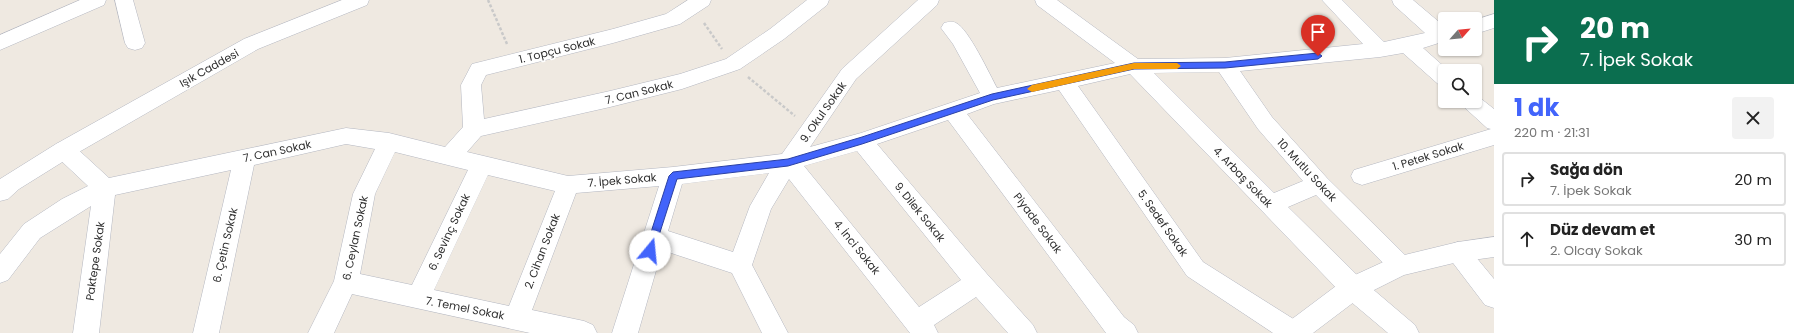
<!DOCTYPE html>
<html lang="tr">
<meta charset="utf-8">
<style>
body{margin:0;font-family:Poppins,sans-serif;background:#f2f2f2;color:#222;height:100vh;display:flex;flex-direction:column;font-size:15px;white-space:nowrap}
*{box-sizing:border-box;margin:0}
p{font-size:13px;color:#767676}
.icon{flex:none;width:22px;height:22px;fill:none;stroke:currentColor;stroke-width:2;stroke-linecap:round;stroke-linejoin:round}
.map{position:relative;flex:1;overflow:hidden}
.side{display:flex;flex-direction:column;background:#fff;width:300px}
.side>*{flex:none}
.guide{background:#0b6e4f;color:#fff;overflow:hidden}
.needle{width:26px;rotate:63deg}
.buttons{position:absolute;left:1438px;top:12px;display:grid;gap:8px}
.buttons a{display:grid;place-items:center;width:44px;height:44px;border-radius:4px;background:#fff;box-shadow:0 1px 3px #0004;font-size:20px}
.pin{position:absolute;display:grid;place-items:center;width:34px;height:34px;color:#fff;margin:-41px -17px;border-radius:50% 50% 50% 0;rotate:-45deg;box-shadow:0 0 4px #0007}
.pin .icon{rotate:45deg}
.me{position:absolute;width:44px;margin:-22px;rotate:17deg;stroke-linejoin:round;filter:drop-shadow(0 0 3px #0008)}
.turn{display:flex;align-items:center;gap:14px;height:84px;padding:0 20px;font-size:18px}
.turn .icon{width:52px;height:52px;stroke-width:2.5}
.turn b{display:block;font-size:28px;line-height:34px}
.round{display:grid;place-items:center;flex:none;width:42px;height:42px;border-radius:4px;background:#f2f2f2}
.overview{display:flex;align-items:center;justify-content:space-between;height:68px;padding:0 20px}
h1{font-size:24px;font-weight:700;line-height:30px;color:#4264fb}
ul{padding:0;list-style:none}
li{display:flex;align-items:center;gap:12px;height:54px;margin:0 8px 6px;padding:0 12px;border:2px solid #e0e0e0;border-radius:4px}
li div{flex:1}
li b{display:block;font-size:15px}
li em{font-style:normal}
main{display:flex;flex:1;min-height:0}
.map>svg:first-child{display:block}
</style>
<main>
<div class="map">
<svg width="1494" height="333" viewBox="0 0 1494 333">
<rect width="100%" height="100%" fill="#efe9e1"/>
<g fill="none" stroke-linecap="round" stroke-linejoin="round">
<defs>
<path id="street" d="M80,0H106L104,5L0,50V35Z
M115,0H133L145,43L142,48L135,50L128,48L125,43Z
M688,0H711L709,5L680,24L613,43L486,75L481,85L484,119L610,91L680,74L726,59L770,29L807,0H829L827,5L784,39L740,69L682,89L610,107L481,136L467,152L568,176L673,167L782,154L842,69L918,0H939L937,5L856,79L810,147L861,133L980,93L953,44L941,28L944,23C949,22 952,21 956,23C968,28 990,75 997,88L1115,63L1037,5L1035,0H1057L1138,59L1225,58L1363,44L1322,0H1342L1384,42L1425,33L1394,5L1392,0H1413L1445,27V41L1423,48L1449,71H1445V87L1438,84L1403,53L1380,57L1240,71L1272,117L1327,178L1408,258L1412,265L1408,272L1400,276L1392,272L1316,195L1288,207L1362,280L1415,325L1419,333H1388L1344,296L1130,74L1078,86L1203,262L1303,325L1307,333H1273L1187,276L1059,90L994,104L967,114L1124,317L1134,325L1138,333H1106L948,120L877,144L987,274L1033,325L1037,333H1008L976,297L934,325L938,333H910L789,179L771,209L752,265L788,333H762L732,273L662,250L638,333H612L659,186L576,193L532,310L584,321L593,325L597,333H530L352,294L334,333H308L334,281L353,194L375,149L346,144L254,165L219,333H193L231,170L115,195L99,333H73L91,206L40,238L8,280L0,283V254L24,224L62,199L88,186L56,156L53,150L56,144L64,141L72,144L109,178L346,128L389,133L445,147L463,127L461,85L472,64L613,29L666,14ZM1219,72L1258,129L1303,181L1274,193L1154,73ZM857,151L961,280L919,307L804,166ZM395,152L468,170L412,285L360,274L375,194ZM769,173L750,206L733,252L668,231L682,184ZM488,175L555,191L509,306L434,290Z
M1494,14V28L1475,34V20Z
M1475,94L1494,109V145L1362,185L1354,182L1351,176L1354,170L1491,129L1487,128L1464,107L1461,101H1475Z
M1458,242L1466,245L1494,279V308L1485,305L1450,259L1446,252L1450,245Z"/>
<path id="secondary" d="M342,0H369L367,5L258,49L72,156L19,189L8,199L0,201V179L56,144L244,39Z
M1494,237V257L1458,262L1404,275L1362,296L1313,333H1280L1284,325L1344,280L1392,258L1458,242Z"/>
</defs>
<use href="#street" stroke="#b4b7c1" stroke-width="1"/>
<use href="#secondary" stroke="#b4b7c1" stroke-width="1"/>
<path stroke="#c9c9c9" stroke-width="2.5" stroke-dasharray="3 2" stroke-linecap="butt" d="M488,0L507,44
M704,23L722,49
M748,77L795,116"/>
<use href="#street" fill="#fff" fill-rule="evenodd"/>
<use href="#secondary" fill="#fff" fill-rule="evenodd"/>
</g>
<path fill="#4264fb" stroke="#2b41a3" d="M1318,53L1322,56L1318,59L1225,68L1134,69L993,100L862,144L788,166L677,179L654,251L653,254H646L645,251L669,176L673,172L788,159L862,137L992,94L1134,63L1225,62Z"/>
<path fill="#f59e0b" d="M1134,63H1177L1181,66L1177,69H1134L1032,92L1027,89L1032,85Z"/>
<g text-anchor="middle" dominant-baseline="central" stroke-width="3.5" stroke-linejoin="round" paint-order="stroke">
<g font-size="11" fill="#2e2e2e" stroke="#fff">
<text transform="translate(557 50) rotate(-14)">1. Topçu Sokak</text>
<text transform="translate(209 68) rotate(-29)">Işık Caddesi</text>
<text transform="translate(639 92) rotate(-14)">7. Can Sokak</text>
<text transform="translate(823 112) rotate(-55)">9. Okul Sokak</text>
<text transform="translate(277 151) rotate(-12)">7. Can Sokak</text>
<text transform="translate(1428 156) rotate(-17)">1. Petek Sokak</text>
<text transform="translate(1307 170) rotate(47)">10. Mutlu Sokak</text>
<text transform="translate(1243 177) rotate(46)">4. Arbaş Sokak</text>
<text transform="translate(622 180) rotate(-5)">7. İpek Sokak</text>
<text transform="translate(920 212) rotate(51)">9. Dilek Sokak</text>
<text transform="translate(1038 223) rotate(53)">Piyade Sokak</text>
<text transform="translate(1163 223) rotate(55)">5. Sedef Sokak</text>
<text transform="translate(449 232) rotate(-65)">6. Sevinç Sokak</text>
<text transform="translate(355 238) rotate(-78)">6. Ceylan Sokak</text>
<text transform="translate(225 245) rotate(-77)">6. Çetin Sokak</text>
<text transform="translate(857 247) rotate(51)">4. İnci Sokak</text>
<text transform="translate(542 251) rotate(-69)">2. Cihan Sokak</text>
<text transform="translate(95 261) rotate(-82)">Paktepe Sokak</text>
<text transform="translate(465 308) rotate(11)">7. Temel Sokak</text>
</g>
</g>
</svg>
<div class="buttons">
<a><svg class="needle" viewBox="-14 -14 28 28"><path d="M0-13l5 13h-10z" fill="#e53935"/><path d="M0 13l5-13h-10z" fill="#767676"/></svg></a>
<a><svg class="icon" aria-label="search" viewBox="0 0 24 24"><circle cx="10" cy="10" r="6"/><path d="M15 15l6 6"/></svg></a>
</div>
<div class="pin" style="left:1318px;top:56px;background:#d93025"><svg class="icon" aria-label="arrive" viewBox="0 0 24 24"><path d="M6 21V4h12l-3 4 3 4H6"/></svg></div>
<svg class="me" style="left:650px;top:251px" viewBox="-20 -20 40 40"><circle r="19" fill="#fff"/><path d="M0-13L10 11 0 6-10 11z" fill="#4264fb"/></svg>
</div>
<section class="side">
<div class="guide">
<div class="turn"><svg class="icon" aria-label="right" viewBox="0 0 24 24"><path d="M7 20v-9h11M14 6l5 5-5 5"/></svg><div><b>20 m</b>7. İpek Sokak</div></div>
</div>
<div class="overview"><div><h1>1 dk</h1><p>220 m · 21:31</p></div><a class="round"><svg class="icon" aria-label="close" viewBox="0 0 24 24"><path d="M6 6l12 12M18 6L6 18"/></svg></a></div>
<ul>
<li><svg class="icon" aria-label="right" viewBox="0 0 24 24"><path d="M7 20v-9h11M14 6l5 5-5 5"/></svg><div><b>Sağa dön</b><p>7. İpek Sokak</p></div><em>20 m</em></li>
<li><svg class="icon" aria-label="ahead" viewBox="0 0 24 24"><path d="M12 20V5M6 11l6-6 6 6"/></svg><div><b>Düz devam et</b><p>2. Olcay Sokak</p></div><em>30 m</em></li>
</ul>
</section>
</main>
